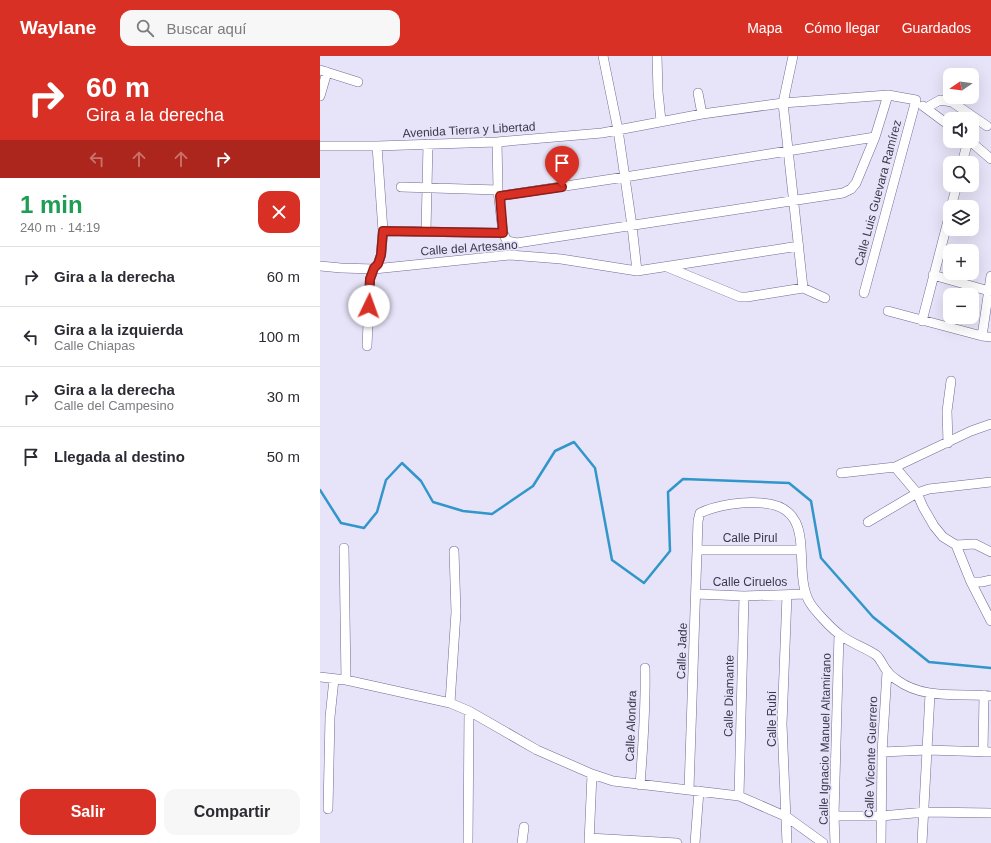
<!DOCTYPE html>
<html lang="es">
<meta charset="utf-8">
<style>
body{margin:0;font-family:Arial,sans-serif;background:#f7f7f7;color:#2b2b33;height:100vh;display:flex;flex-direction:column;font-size:15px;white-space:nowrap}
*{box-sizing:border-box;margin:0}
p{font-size:13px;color:#7c7c81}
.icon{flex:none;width:22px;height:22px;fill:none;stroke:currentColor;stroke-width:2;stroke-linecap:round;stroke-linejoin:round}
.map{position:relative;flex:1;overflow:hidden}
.side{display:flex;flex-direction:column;background:#fff;width:320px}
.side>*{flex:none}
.top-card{background:#d93025;color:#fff;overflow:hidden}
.needle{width:26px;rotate:257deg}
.fabs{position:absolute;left:623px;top:12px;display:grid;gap:8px}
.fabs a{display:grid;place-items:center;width:36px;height:36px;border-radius:8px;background:#fff;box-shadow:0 4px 16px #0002;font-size:20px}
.pin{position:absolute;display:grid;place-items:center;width:34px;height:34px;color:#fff;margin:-41px -17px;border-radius:50% 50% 50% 0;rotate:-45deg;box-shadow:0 0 4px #0007}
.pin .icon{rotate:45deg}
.me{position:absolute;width:44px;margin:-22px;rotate:3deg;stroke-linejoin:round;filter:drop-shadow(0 0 3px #0008)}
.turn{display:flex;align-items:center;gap:14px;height:84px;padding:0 20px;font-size:18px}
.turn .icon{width:52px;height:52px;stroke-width:2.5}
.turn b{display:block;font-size:28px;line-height:34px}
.lanes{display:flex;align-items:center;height:38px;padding:0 20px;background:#0003;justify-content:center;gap:20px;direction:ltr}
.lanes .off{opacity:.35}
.round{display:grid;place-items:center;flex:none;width:42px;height:42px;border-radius:12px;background:#f7f7f7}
.summary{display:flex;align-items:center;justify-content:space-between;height:68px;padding:0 20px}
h1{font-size:24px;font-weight:700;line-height:30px;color:#1e9e55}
.cta{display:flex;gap:8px;margin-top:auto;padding:8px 20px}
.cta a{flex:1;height:46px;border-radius:12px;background:#d93025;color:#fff;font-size:16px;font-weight:700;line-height:46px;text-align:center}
.cta a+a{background:#f7f7f7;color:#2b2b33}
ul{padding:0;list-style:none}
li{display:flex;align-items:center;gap:12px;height:60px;padding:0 20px;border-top:1px solid #e1e1e2}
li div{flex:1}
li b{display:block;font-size:15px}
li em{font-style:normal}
header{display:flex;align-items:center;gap:24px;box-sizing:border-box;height:56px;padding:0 20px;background:#d93025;color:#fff}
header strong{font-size:19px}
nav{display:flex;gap:22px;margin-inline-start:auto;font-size:14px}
.search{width:280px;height:36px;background:#f7f7f7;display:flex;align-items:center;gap:10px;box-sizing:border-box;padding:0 14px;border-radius:12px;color:#7c7c81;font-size:15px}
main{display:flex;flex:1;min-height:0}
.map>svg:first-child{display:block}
</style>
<header>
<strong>Waylane</strong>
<div class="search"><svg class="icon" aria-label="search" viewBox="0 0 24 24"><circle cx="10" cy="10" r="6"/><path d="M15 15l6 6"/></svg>Buscar aquí</div>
<nav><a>Mapa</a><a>Cómo llegar</a><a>Guardados</a></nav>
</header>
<main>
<section class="side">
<div class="top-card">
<div class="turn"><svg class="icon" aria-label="right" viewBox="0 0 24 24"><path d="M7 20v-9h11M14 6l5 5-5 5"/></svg><div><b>60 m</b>Gira a la derecha</div></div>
<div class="lanes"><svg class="icon off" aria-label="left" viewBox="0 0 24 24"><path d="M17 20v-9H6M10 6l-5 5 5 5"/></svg><svg class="icon off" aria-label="ahead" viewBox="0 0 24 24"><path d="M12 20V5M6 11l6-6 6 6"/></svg><svg class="icon off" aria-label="ahead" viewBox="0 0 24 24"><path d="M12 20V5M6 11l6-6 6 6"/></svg><svg class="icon" aria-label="right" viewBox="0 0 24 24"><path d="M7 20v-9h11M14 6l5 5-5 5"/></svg></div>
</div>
<div class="summary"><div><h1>1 min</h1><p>240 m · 14:19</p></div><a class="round" style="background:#d93025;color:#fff"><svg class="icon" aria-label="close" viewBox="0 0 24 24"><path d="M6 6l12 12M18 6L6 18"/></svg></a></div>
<ul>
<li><svg class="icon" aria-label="right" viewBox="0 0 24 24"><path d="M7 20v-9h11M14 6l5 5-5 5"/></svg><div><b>Gira a la derecha</b></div><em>60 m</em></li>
<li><svg class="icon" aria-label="left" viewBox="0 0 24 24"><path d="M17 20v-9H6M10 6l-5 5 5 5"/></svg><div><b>Gira a la izquierda</b><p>Calle Chiapas</p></div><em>100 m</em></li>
<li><svg class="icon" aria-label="right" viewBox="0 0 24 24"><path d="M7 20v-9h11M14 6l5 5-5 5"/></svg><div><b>Gira a la derecha</b><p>Calle del Campesino</p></div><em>30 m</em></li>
<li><svg class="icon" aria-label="arrive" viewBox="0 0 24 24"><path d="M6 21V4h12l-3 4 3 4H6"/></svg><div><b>Llegada al destino</b></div><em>50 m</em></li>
</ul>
<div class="cta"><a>Salir</a><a>Compartir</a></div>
</section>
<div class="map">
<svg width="671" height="787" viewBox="0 0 671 787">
<rect width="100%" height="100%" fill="#e7e3f8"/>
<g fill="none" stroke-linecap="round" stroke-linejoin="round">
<path stroke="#3196c9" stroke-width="2.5" d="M0,434L21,467L44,472L57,456L66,424L82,407L101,425L113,446L143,455L172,458L213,430L235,395L254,386L275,412L292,504L324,527L350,495L348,436L363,423L469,427L491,445L501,502L553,561L609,606L671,612"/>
<defs>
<path id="street" d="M283,0L298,74L312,170L317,215
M337,0L338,36L341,65
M473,0L463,47L483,232
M0,14L38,26
M378,37L382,58
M0,40L7,16
M603,50L630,70
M606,52L620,44L632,46L667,70
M650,85L671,103
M177,86L178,134L183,177L187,185L197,187L523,137L531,133L536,127L555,81L568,39
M0,90H57L177,86L282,77L382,58L463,47L568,39L596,44
M642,107L648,85
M81,131L178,134
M180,140L305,121L555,81
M631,151L637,129
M63,175L183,177
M106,175L108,88
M0,210L21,212L54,213L190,199L241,203L317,215L479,190
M347,211L420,241H427L483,232L505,242
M613,219L669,235
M544,237L596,44
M568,255L662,280L671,281
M602,265L630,157
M662,280L671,220
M47,290L50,223L54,213L58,208L61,199L63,175L57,90
M628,387L627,355L631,325
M575,411L597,437L603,451L614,470L623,481L636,489L655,488L671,496
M521,417L575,411L651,375L671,368
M548,466L597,437L609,433L671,426
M636,489L651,526L671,565
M24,492L26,624
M378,494H481
M651,526H662L671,524
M376,538L424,540L485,538
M0,621L26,624L130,647L149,655L217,694L272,718L293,725L419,740L467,761L503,787
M130,647L136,556L134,495
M562,696L607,694L671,696
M663,696L664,639
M320,729C323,690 326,651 325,612
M369,733L378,465L380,457C397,449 424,445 442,447C501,451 470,514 490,547C495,555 511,572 519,578C530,587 544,591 556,599C561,603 563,611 568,616C570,619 574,622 577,624C604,644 640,637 671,640
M419,740L424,540
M8,753L10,661L14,623
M514,760H561L605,756L671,757
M269,782L357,787
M148,787L149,655
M202,787L204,771
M269,787L272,718
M375,787L379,735
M467,787L462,668L467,539
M515,787L514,760L519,578
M561,787L562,696L567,616
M602,787L610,638"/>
</defs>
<use href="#street" stroke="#746996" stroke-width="10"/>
<use href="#street" stroke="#fff" stroke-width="9"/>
</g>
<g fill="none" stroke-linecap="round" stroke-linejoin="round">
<defs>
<path id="route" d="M49,250L50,223L54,212L58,208L61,199L63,175L183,177L180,140L242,131"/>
</defs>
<use href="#route" stroke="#8d1f18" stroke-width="10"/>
<use href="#route" stroke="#d93025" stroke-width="7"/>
</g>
<g text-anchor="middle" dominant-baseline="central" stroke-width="3.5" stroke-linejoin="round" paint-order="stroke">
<g font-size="12" fill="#3c384c" stroke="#e7e3f8">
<text transform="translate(149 74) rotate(-3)">Avenida Tierra y Libertad</text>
<text transform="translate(558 137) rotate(-75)">Calle Luis Guevara Ramírez</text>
<text transform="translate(149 192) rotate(-4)">Calle del Artesano</text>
<text x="430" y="482">Calle Pirul</text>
<text x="430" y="526">Calle Ciruelos</text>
<text transform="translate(362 595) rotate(-88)">Calle Jade</text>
<text transform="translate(409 640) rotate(-89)">Calle Diamante</text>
<text transform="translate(452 663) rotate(-90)">Calle Rubí</text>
<text transform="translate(311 670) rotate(-88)">Calle Alondra</text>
<text transform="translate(505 683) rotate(-89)">Calle Ignacio Manuel Altamirano</text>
<text transform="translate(551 701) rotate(-88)">Calle Vicente Guerrero</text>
</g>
</g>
</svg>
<div class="fabs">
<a><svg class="needle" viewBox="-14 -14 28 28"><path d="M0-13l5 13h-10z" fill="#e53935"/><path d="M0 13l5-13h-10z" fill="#7c7c81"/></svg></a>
<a><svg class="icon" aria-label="sound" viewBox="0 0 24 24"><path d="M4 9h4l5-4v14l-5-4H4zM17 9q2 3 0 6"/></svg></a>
<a><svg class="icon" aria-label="search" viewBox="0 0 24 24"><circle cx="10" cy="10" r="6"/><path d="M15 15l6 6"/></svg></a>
<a><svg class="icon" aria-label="layers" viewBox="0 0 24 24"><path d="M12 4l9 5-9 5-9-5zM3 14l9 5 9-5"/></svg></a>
<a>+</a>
<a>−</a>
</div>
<div class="pin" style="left:242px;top:131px;background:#d93025"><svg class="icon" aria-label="arrive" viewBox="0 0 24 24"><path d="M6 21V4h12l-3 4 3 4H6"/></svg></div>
<svg class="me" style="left:49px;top:250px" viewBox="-20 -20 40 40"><circle r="19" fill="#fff"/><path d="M0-13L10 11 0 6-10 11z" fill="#d93025"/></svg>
</div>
</main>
